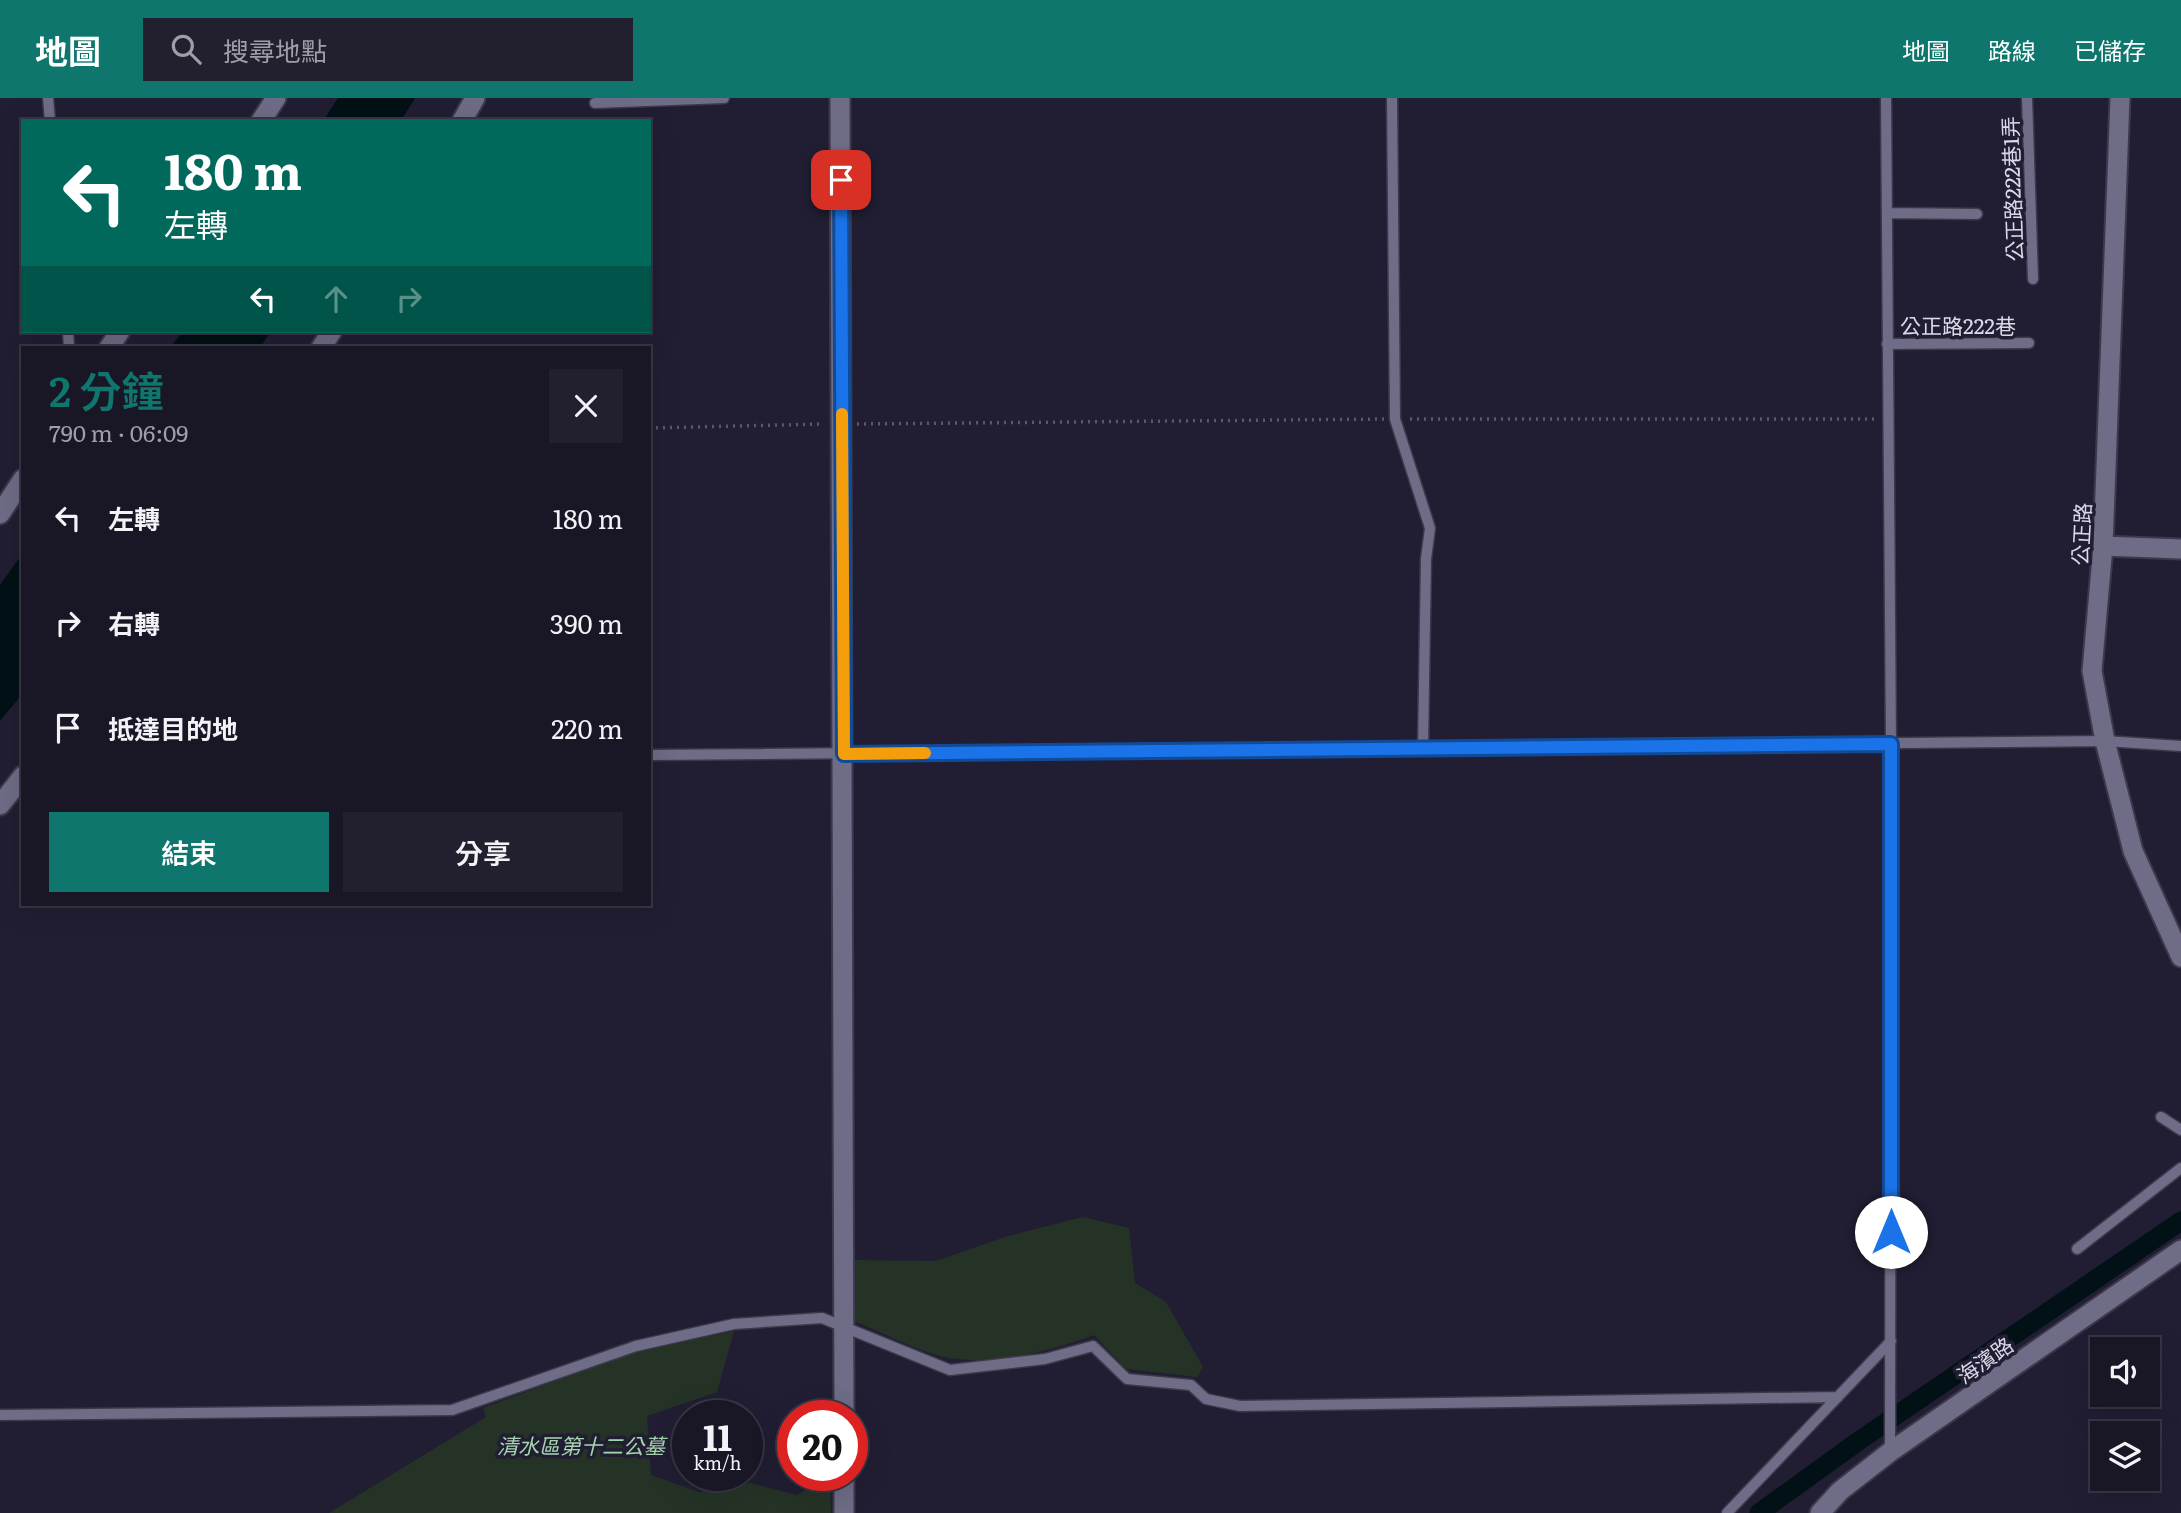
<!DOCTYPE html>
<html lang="zh-TW">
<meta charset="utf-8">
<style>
body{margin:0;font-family:Literata,"Noto Sans TC",serif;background:#221f2e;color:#f1f3f6;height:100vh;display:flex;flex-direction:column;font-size:26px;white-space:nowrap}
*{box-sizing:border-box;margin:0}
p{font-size:23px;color:#9f9fa7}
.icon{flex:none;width:38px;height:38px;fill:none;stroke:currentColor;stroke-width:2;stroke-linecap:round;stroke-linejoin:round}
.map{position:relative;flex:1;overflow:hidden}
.drawer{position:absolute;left:21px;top:248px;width:630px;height:560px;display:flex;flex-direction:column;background:#191626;border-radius:0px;box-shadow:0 7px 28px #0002,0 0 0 2px #373543}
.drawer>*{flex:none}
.guide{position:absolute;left:21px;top:21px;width:630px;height:214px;border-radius:0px;box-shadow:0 7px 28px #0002,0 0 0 2px #373543;background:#00695c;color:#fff;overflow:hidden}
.fabs{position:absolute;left:2090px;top:1239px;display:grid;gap:14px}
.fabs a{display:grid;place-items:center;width:70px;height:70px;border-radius:0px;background:#191626;box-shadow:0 7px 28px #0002,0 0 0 2px #373543;font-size:35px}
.speed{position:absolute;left:672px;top:1302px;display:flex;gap:14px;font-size:35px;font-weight:700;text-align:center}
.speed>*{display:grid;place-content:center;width:91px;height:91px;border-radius:50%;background:#191626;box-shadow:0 7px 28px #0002,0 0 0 2px #373543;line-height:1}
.speed small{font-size:18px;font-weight:400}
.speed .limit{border:10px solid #d22;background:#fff;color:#111}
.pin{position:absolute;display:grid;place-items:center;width:60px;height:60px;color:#fff;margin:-30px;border-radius:14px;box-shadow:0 4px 10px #0006}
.me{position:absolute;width:77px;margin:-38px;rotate:0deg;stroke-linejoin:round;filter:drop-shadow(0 0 5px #0008)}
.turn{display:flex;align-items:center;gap:24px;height:147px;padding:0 28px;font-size:32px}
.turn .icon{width:91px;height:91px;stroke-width:2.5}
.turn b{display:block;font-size:49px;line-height:60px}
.lanes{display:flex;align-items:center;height:66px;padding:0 28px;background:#0003;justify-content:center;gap:35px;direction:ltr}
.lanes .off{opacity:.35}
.round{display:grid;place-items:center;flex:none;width:74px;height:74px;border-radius:0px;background:#221f2e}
.summary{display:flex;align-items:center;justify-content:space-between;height:119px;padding:0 28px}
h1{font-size:42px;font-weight:600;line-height:52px;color:#0f766e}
.primary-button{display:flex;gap:14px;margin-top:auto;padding:14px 28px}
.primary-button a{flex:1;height:80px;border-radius:0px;background:#0f766e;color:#fff;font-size:28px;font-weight:600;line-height:80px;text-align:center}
.primary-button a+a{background:#221f2e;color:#f1f3f6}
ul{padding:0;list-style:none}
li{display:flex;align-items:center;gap:21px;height:105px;padding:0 28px}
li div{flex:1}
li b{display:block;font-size:26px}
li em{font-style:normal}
header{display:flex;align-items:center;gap:42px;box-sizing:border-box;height:98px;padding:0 35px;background:#0f766e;color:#fff}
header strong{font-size:33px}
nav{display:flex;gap:38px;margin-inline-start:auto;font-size:24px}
.search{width:490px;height:63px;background:#221f2e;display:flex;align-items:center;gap:18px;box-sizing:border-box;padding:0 24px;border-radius:0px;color:#9f9fa7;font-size:26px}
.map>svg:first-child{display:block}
</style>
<header>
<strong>地圖</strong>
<div class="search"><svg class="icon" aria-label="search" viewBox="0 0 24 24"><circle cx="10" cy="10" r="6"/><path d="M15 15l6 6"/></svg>搜尋地點</div>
<nav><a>地圖</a><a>路線</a><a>已儲存</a></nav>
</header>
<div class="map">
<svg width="2181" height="1415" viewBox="0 0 2181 1415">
<rect width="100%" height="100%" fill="#211e33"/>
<path fill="#253327" d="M1083,1119L1129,1130L1135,1185L1166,1204L1203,1269L1197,1279L1126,1271L1094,1237C1049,1253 995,1269 945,1259C916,1253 878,1232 849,1221L851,1162L936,1163L1008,1138Z
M734,1233L717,1294L647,1318L651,1377L699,1394L750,1385L797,1397L830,1377L831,1415H329L486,1319L483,1310L636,1253Z"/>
<path fill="#011116" d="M338,0H415L401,23H323Z
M183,233H271L260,250H170Z
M23,455V595L0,623V487Z"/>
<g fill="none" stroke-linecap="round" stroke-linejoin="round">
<path stroke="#011116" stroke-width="19" d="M1759,1415L1860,1342L2181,1123"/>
<defs>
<path id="service" d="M48,0L50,23
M1392,0L1395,321L1430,430L1426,461L1423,649
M1886,0L1891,646L1890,1353
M2027,0L2033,181
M595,5L724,0
M1887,115L1977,116
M68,233L69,250
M1887,246L2029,245
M649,657L2105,643L2181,648
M2161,1019L2181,1032
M2077,1151L2181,1070
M0,1317L452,1312L636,1248L734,1226L822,1220L950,1272L1045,1261L1093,1248L1127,1281L1191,1287L1206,1301L1240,1308L1838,1299
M1727,1415L1891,1243"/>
<path id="minor" d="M840,0L844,1318
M2120,0L2103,448L2092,573L2105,643L2133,753L2181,859
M261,23L276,0
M462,23L475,0
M109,250L120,233
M321,250L332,233
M0,416L23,381
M2103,448L2181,451
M0,707L23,678
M844,1377V1415"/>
<path id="tertiary" d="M1820,1415L1840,1393L1890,1354L2181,1152"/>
</defs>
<use href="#service" stroke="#3d394b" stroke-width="13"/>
<use href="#minor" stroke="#3d394b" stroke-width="23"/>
<use href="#tertiary" stroke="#3d394b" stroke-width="23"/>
<path stroke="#5a586b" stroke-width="3.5" stroke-dasharray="2 5" stroke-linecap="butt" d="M1410,321H1878
M857,326L1384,321
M649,330L824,326"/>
<use href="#service" stroke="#6e6c86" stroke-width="10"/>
<use href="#minor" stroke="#6e6c86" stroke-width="19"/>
<use href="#tertiary" stroke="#6e6c86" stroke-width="19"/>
</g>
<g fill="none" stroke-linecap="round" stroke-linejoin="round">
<defs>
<path id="route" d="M841,82L844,656L1891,646V1134"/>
</defs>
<use href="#route" stroke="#114b97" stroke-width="18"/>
<use href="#route" stroke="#1a73e8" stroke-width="12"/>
<path stroke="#f59e0b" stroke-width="12" d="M842,316L844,656L925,655"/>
</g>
<g text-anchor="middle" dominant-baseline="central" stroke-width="7" stroke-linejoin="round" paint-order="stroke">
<g font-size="21" fill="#dad9e8" stroke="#211e33">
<text transform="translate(2011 91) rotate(-92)">公正路222巷1弄</text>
<text x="1958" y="226">公正路222巷</text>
<text transform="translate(2080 436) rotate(-87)">公正路</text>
<text transform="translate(1984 1261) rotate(-35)">海濱路</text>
</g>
<g font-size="21" font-style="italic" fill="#a5d5ac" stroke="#211e33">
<text x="581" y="1346">清水區第十二公墓</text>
</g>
</g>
</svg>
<div class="fabs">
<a><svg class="icon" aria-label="sound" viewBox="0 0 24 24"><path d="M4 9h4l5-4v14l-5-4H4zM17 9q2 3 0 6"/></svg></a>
<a><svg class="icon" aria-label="layers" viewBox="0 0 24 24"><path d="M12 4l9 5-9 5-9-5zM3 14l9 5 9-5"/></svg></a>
</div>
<div class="speed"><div>11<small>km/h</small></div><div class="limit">20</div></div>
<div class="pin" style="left:841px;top:82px;background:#d93025"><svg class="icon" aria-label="arrive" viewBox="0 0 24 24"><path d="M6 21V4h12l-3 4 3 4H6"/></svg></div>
<svg class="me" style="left:1891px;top:1134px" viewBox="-20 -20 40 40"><circle r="19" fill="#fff"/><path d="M0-13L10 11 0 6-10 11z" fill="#1a73e8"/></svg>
<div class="guide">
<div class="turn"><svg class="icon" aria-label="left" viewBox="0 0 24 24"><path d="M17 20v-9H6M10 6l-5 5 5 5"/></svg><div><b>180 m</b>左轉</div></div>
<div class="lanes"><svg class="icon" aria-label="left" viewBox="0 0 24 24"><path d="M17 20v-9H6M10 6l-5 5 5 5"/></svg><svg class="icon off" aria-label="ahead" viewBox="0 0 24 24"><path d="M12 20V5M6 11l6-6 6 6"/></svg><svg class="icon off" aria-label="right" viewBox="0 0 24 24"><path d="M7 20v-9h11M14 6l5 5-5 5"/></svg></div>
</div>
<section class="drawer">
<div class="summary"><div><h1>2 分鐘</h1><p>790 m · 06:09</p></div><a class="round"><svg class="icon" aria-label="close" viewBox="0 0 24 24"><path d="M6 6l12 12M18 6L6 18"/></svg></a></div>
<ul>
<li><svg class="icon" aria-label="left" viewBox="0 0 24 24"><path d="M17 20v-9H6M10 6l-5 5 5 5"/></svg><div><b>左轉</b></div><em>180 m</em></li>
<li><svg class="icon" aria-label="right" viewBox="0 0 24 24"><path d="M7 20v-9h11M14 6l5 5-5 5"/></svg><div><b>右轉</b></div><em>390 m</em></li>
<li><svg class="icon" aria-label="arrive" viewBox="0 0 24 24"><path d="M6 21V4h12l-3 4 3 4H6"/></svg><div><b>抵達目的地</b></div><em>220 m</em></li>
</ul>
<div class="primary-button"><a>結束</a><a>分享</a></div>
</section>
</div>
